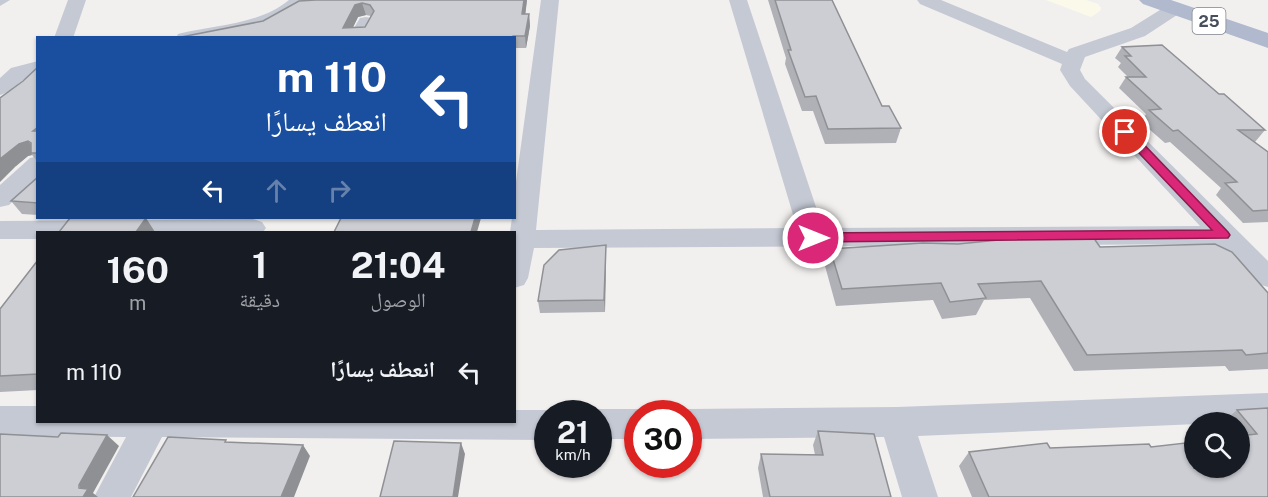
<!DOCTYPE html>
<html lang="ar">
<meta charset="utf-8">
<style>
body{margin:0;font-family:"Public Sans","Noto Naskh Arabic",sans-serif;background:#20242c;color:#f1f3f6;direction:rtl;height:100vh;display:flex;flex-direction:column;font-size:22px;white-space:nowrap}
*{box-sizing:border-box;margin:0}
p{font-size:20px;color:#9ea1a6}
.icon{flex:none;width:33px;height:33px;fill:none;stroke:currentColor;stroke-width:2;stroke-linecap:round;stroke-linejoin:round}
.map{position:relative;flex:1;overflow:hidden;direction:ltr}
.details{position:absolute;left:36px;top:231px;width:480px;height:192px;display:flex;flex-direction:column;background:#171b24;border-radius:0px;box-shadow:0 2px 4px #0004;direction:rtl}
.details>*{flex:none}
.hud{position:absolute;left:36px;top:36px;width:480px;height:183px;border-radius:0px;box-shadow:0 2px 4px #0004;direction:rtl;background:#1a4fa0;color:#fff;overflow:hidden}
.controls{position:absolute;left:1184px;top:412px;display:grid;gap:12px}
.controls a{display:grid;place-items:center;width:66px;height:66px;border-radius:50%;background:#171b24;box-shadow:0 2px 4px #0004;font-size:30px}
.speed{position:absolute;left:534px;top:400px;display:flex;gap:12px;font-size:30px;font-weight:700;text-align:center}
.speed>*{display:grid;place-content:center;width:78px;height:78px;border-radius:50%;background:#171b24;box-shadow:0 2px 4px #0004;line-height:1}
.speed small{font-size:15px;font-weight:400}
.speed .limit{border:9px solid #d22;background:#fff;color:#111}
.pin{position:absolute;display:grid;place-items:center;width:51px;height:51px;color:#fff;margin:-26px;border:3px solid #fff;border-radius:50%;box-shadow:0 2px 6px #0007}
.me{position:absolute;width:66px;margin:-33px;rotate:90deg;stroke-linejoin:round;filter:drop-shadow(0 0 4px #0008)}
.turn{display:flex;align-items:center;gap:21px;height:126px;padding:0 30px;font-size:27px}
.turn .icon{width:78px;height:78px;stroke-width:2.5}
.turn b{display:block;font-size:42px;line-height:51px}
.lanes{display:flex;align-items:center;height:57px;padding:0 30px;background:#0003;justify-content:center;gap:30px;direction:ltr}
.lanes .off{opacity:.35}
.eta{display:flex;justify-content:space-evenly;align-items:center;height:102px;text-align:center}
.eta b{font-size:36px;font-weight:700;line-height:42px}
ul{padding:0;list-style:none}
li{display:flex;align-items:center;gap:18px;height:78px;padding:0 30px}
li div{flex:1}
li b{display:block;font-size:22px}
li em{font-style:normal}
.map>svg:first-child{display:block}
</style>
<div class="map">
<svg width="1268" height="497" viewBox="0 0 1268 497">
<rect width="100%" height="100%" fill="#f2f0ef"/>
<path fill="#fbfaea" d="M1046,0H1086L1098,4L1101,8L1100,11L1091,17Z"/>
<g fill="none" stroke-linecap="round" stroke-linejoin="round">
<path fill="#c4c9d4" fill-rule="evenodd" d="M0,0H10L0,6Z"/>
<path fill="#c4c9d4" fill-rule="evenodd" d="M68,0H86L73,38H54Z
M289,0H308C284,34 214,38 176,38L178,34C214,25 259,25 289,0Z
M541,0H559L536,230L797,228L729,0H747L823,228L1200,226L1070,86L1060,70L1062,64L920,4L917,0H941L1067,52L1069,49L1131,28L1168,5H1180L1183,9L1180,13L1145,36L1085,57L1080,70L1085,79L1268,261V287L1258,284L1217,244L534,248L528,278L524,285L514,288V232H510L512,218H514V196Z
M366,17L372,18L375,22L367,38H348L360,18Z
M38,61V73C19,78 15,91 0,95V78L11,68Z
M38,156V177L9,205L0,207V185L30,158Z
M253,219L262,222L266,228L263,232H38V239H0V221Z
M1268,393V421L918,436L938,497H902L884,437L688,439V414H676L688,409L897,407Z
M0,406H38V422H514V410H548L559,414H548V440L162,437L131,497H94L126,437L0,436Z
M598,409H638L650,414H638V439H598V414H586Z"/>
<path fill="#b0b9cd" fill-rule="evenodd" d="M1139,0H1171L1268,33V48L1143,4Z"/>
</g>
<path fill="#afb1b6" fill-rule="evenodd" d="M316,0H527L525,14H529L530,26L526,48H515L514,38H176L263,21ZM366,15L371,16L365,27H353L358,17Z
M768,0H832L882,106L901,128L896,143L825,144L813,111H802L785,64L786,58Z
M1122,47L1219,94L1265,130L1255,142H1254L1268,152V222L1243,223L1216,195L1221,188L1170,142L1165,143L1141,122L1146,114L1119,88L1126,77H1128L1118,67L1121,63L1115,58Z
M38,67V162L32,155L28,156L16,166L23,81Z
M38,177V215L22,214L11,201Z
M606,245L605,312L540,313L538,301Z
M1100,247L1268,293V369L1229,371L1225,366L1074,371L1030,298L984,300L976,315L942,319L933,300L836,306L825,266L830,249Z
M38,260V390L0,392V309Z
M1268,408V497H972L959,466L969,452L1050,448L1151,447L1239,468V423H1222L1237,410Z
M818,431L891,497H763L758,468L761,454L815,455L813,445Z"/>
<path fill="#8f9094" d="M524,0H527L524,26L522,14Z
M362,3L366,15L358,17L348,38L343,28L355,5Z
M529,14L530,26L526,48L525,36Z
M28,141L37,153H31L32,155L28,156L16,166L0,182V159L19,144Z
M146,218L155,232H136Z
M475,218H481L477,232H471Z
M606,245V257L605,312L604,300Z
M107,435L119,446L93,493L98,497H83L79,485Z
M461,443L465,454L458,497H453Z
M303,445L310,456L294,497H281Z"/>
<path fill="#ccced4" stroke="#8f9094" stroke-width="1.5" fill-rule="evenodd" d="M316,0H524L522,14H529L525,36H513L512,38H176L263,21L299,1ZM362,3L370,5L374,11L365,27L343,28L355,5Z
M775,0H832L882,106H889L901,128L828,129L816,96L805,97L788,50H791Z
M1162,45L1219,94H1224L1265,130H1238L1268,152V210L1253,211L1225,183L1237,182L1178,130L1173,131L1149,110L1161,109L1126,77H1146L1125,56H1131L1122,47Z
M38,67V127L33,131H38V153H31V143L28,141L19,144L0,159V98L23,81Z
M38,177V203L11,201Z
M70,218H146L136,232H59Z
M341,218H475L471,232H334Z
M1093,237L1100,247L1215,244L1232,252L1268,293V353L1246,355L1242,350L1087,355L1041,281L978,284L986,298L950,302L941,283L842,289L830,249L923,243L958,244L1009,239Z
M606,245L604,300L538,301L544,265L559,250Z
M38,260V374L0,376V309Z
M1268,408V497H989L969,452L1047,443L1050,448L1149,444L1151,447L1194,442V468H1239V436L1257,434L1237,410Z
M818,431L874,434L891,497H770L761,454L823,455Z
M61,433L107,435L79,485V488L88,489L83,497H0V434L58,437Z
M168,437L226,440L225,442L303,445L281,497H133Z
M394,441L461,443L453,497H380Z"/>
<path fill="#db2777" stroke="#8e194d" stroke-width="1.5" d="M1125,128L1129,129L1228,232L1230,235L1228,238L813,242L806,238L813,233L1212,230L1121,134V129Z"/>
<g text-anchor="middle" dominant-baseline="central" stroke-width="4.5" stroke-linejoin="round" paint-order="stroke">
<rect fill="#fff" stroke="#7f848d" stroke-width="1.5" x="1192.5" y="8" width="33" height="26" rx="4.5"/>
<g font-size="16" font-weight="bold" fill="#484f5c">
<text x="1209" y="21">25</text>
</g>
</g>
</svg>
<div class="controls">
<a><svg class="icon" aria-label="search" viewBox="0 0 24 24"><circle cx="10" cy="10" r="6"/><path d="M15 15l6 6"/></svg></a>
</div>
<div class="speed"><div>21<small>km/h</small></div><div class="limit">30</div></div>
<div class="pin" style="left:1125px;top:132px;background:#d93025"><svg class="icon" aria-label="arrive" viewBox="0 0 24 24"><path d="M6 21V4h12l-3 4 3 4H6"/></svg></div>
<svg class="me" style="left:813px;top:238px" viewBox="-20 -20 40 40"><circle r="17" fill="#db2777" stroke="#fff" stroke-width="3"/><path d="M0-11L8 9 0 5-8 9z" fill="#fff"/></svg>
<div class="hud">
<div class="turn"><svg class="icon" aria-label="left" viewBox="0 0 24 24"><path d="M17 20v-9H6M10 6l-5 5 5 5"/></svg><div><b>110 m</b>انعطف يسارًا</div></div>
<div class="lanes"><svg class="icon" aria-label="left" viewBox="0 0 24 24"><path d="M17 20v-9H6M10 6l-5 5 5 5"/></svg><svg class="icon off" aria-label="ahead" viewBox="0 0 24 24"><path d="M12 20V5M6 11l6-6 6 6"/></svg><svg class="icon off" aria-label="right" viewBox="0 0 24 24"><path d="M7 20v-9h11M14 6l5 5-5 5"/></svg></div>
</div>
<section class="details">
<div class="eta">
<div><b>21:04</b><p>الوصول</p></div>
<div><b>1</b><p>دقيقة</p></div>
<div><b>160</b><p>m</p></div>
</div>
<ul>
<li><svg class="icon" aria-label="left" viewBox="0 0 24 24"><path d="M17 20v-9H6M10 6l-5 5 5 5"/></svg><div><b>انعطف يسارًا</b></div><em>110 m</em></li>
</ul>
</section>
</div>
